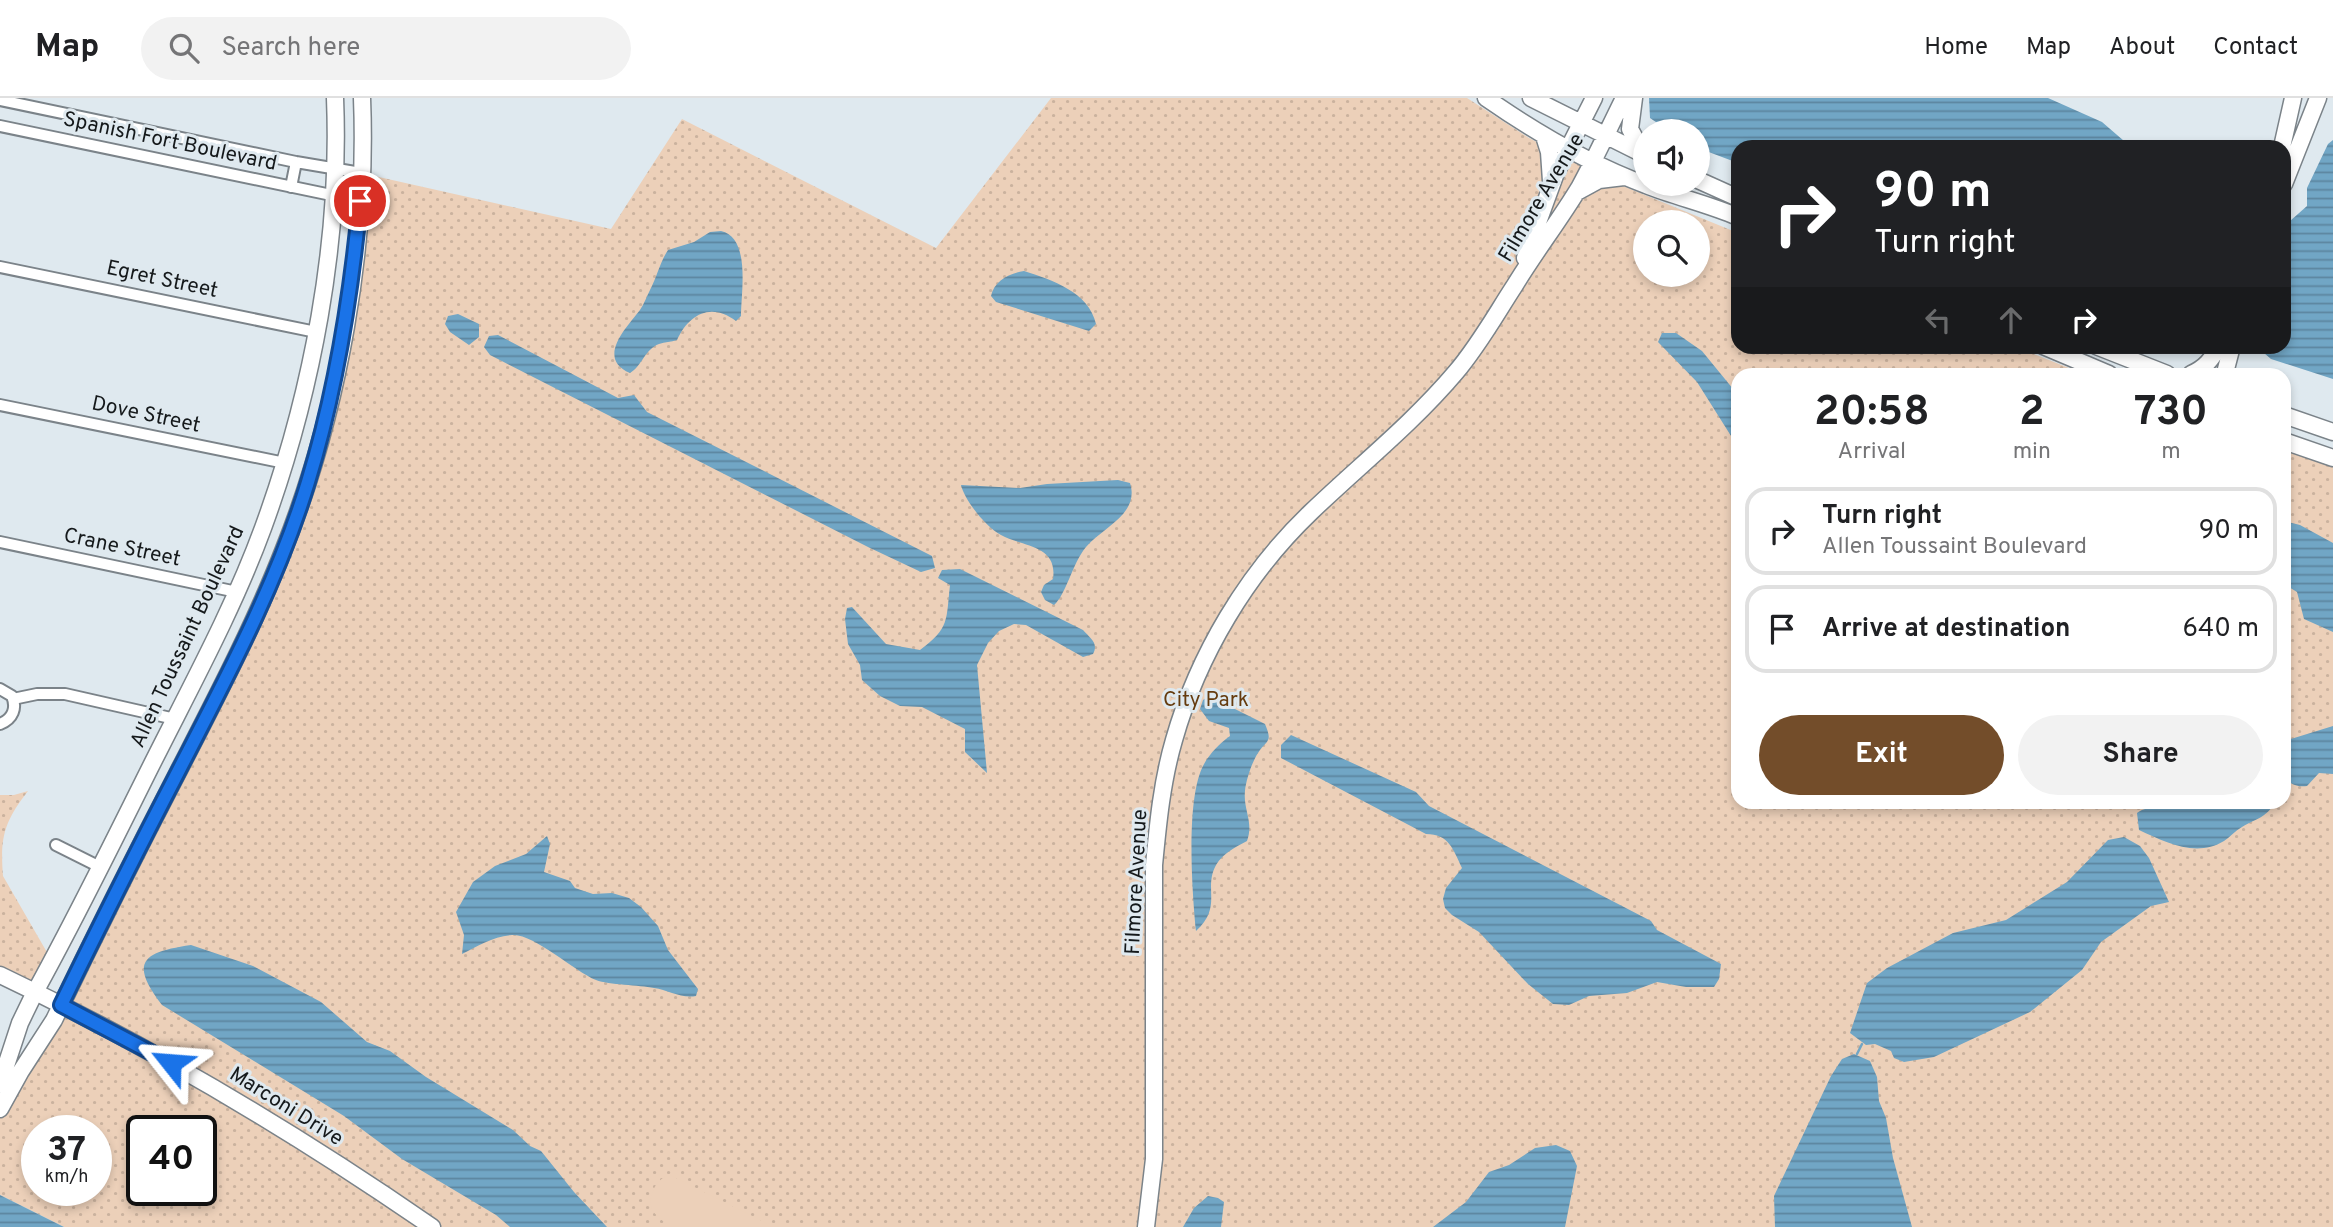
<!DOCTYPE html>
<style>
body{margin:0;font-family:Overpass,sans-serif;background:#f2f2f2;color:#202124;height:100vh;display:flex;flex-direction:column;font-size:26px;white-space:nowrap}
*{box-sizing:border-box;margin:0}
p{font-size:23px;color:#757577}
.icon{flex:none;width:38px;height:38px;fill:none;stroke:currentColor;stroke-width:2;stroke-linecap:round;stroke-linejoin:round}
.map{position:relative;flex:1;overflow:hidden}
.details{position:absolute;left:1731px;top:270px;width:560px;height:441px;display:flex;flex-direction:column;background:#fff;border-radius:21px;box-shadow:0 4px 10px #0003}
.details>*{flex:none}
.hud{position:absolute;left:1731px;top:42px;width:560px;height:214px;border-radius:21px;box-shadow:0 4px 10px #0003;background:#202124;color:#fff;overflow:hidden}
.fabs{position:absolute;left:1633px;top:21px;display:grid;gap:14px}
.fabs a{display:grid;place-items:center;width:77px;height:77px;border-radius:50%;background:#fff;box-shadow:0 4px 10px #0003;font-size:35px}
.speed{position:absolute;left:21px;top:1017px;display:flex;gap:14px;font-size:35px;font-weight:700;text-align:center}
.speed>*{display:grid;place-content:center;width:91px;height:91px;border-radius:50%;background:#fff;box-shadow:0 4px 10px #0003;line-height:1}
.speed small{font-size:18px;font-weight:400}
.speed .limit{border:4px solid #111;border-radius:10px;background:#fff;color:#111}
.pin{position:absolute;display:grid;place-items:center;width:60px;height:60px;color:#fff;margin:-30px;border:4px solid #fff;border-radius:50%;box-shadow:0 2px 7px #0007}
.me{position:absolute;width:77px;margin:-38px;rotate:298deg;stroke-linejoin:round;filter:drop-shadow(0 0 5px #0008)}
.turn{display:flex;align-items:center;gap:24px;height:147px;padding:0 28px;font-size:32px}
.turn .icon{width:91px;height:91px;stroke-width:2.5}
.turn b{display:block;font-size:49px;line-height:60px}
.lanes{display:flex;align-items:center;height:66px;padding:0 28px;background:#0003;justify-content:center;gap:35px;direction:ltr}
.lanes .off{opacity:.35}
.eta{display:flex;justify-content:space-evenly;align-items:center;height:119px;text-align:center}
.eta b{font-size:42px;font-weight:700;line-height:49px}
.action{display:flex;gap:14px;margin-top:auto;padding:14px 28px}
.action a{flex:1;height:80px;border-radius:42px;background:#734d2a;color:#fff;font-size:28px;font-weight:700;line-height:80px;text-align:center}
.action a+a{background:#f2f2f2;color:#202124}
ul{padding:0;list-style:none}
li{display:flex;align-items:center;gap:21px;height:88px;margin:0 14px 10px;padding:0 14px;border:4px solid #e0e0e0;border-radius:21px}
li div{flex:1}
li b{display:block;font-size:26px}
li em{font-style:normal}
header{display:flex;align-items:center;gap:42px;box-sizing:border-box;height:98px;padding:0 35px;background:#fff;border-bottom:2px solid #e0e0e0}
header strong{font-size:33px}
nav{display:flex;gap:38px;margin-inline-start:auto;font-size:24px}
.search{width:490px;height:63px;background:#f2f2f2;display:flex;align-items:center;gap:18px;box-sizing:border-box;padding:0 24px;border-radius:38px;color:#757577;font-size:26px}
.map>svg:first-child{display:block}
</style>
<header>
<strong>Map</strong>
<div class="search"><svg class="icon" aria-label="search" viewBox="0 0 24 24"><circle cx="10" cy="10" r="6"/><path d="M15 15l6 6"/></svg>Search here</div>
<nav><a>Home</a><a>Map</a><a>About</a><a>Contact</a></nav>
</header>
<div class="map">
<svg width="2333" height="1129" viewBox="0 0 2333 1129">
<defs>
<pattern id="park-dots" width="8" height="8" patternUnits="userSpaceOnUse" patternTransform="scale(1.75)"><rect width="8" height="8" fill="#ecd0b9"/><path d="M2 2h.1M6 6h.1" fill="none" stroke="#cab29e" stroke-width="1.8" stroke-linecap="round"/></pattern>
<pattern id="water-rules" width="6" height="5" patternUnits="userSpaceOnUse" patternTransform="scale(1.75)"><rect width="6" height="5" fill="#71a6c5"/><path d="M0 2.5h6" fill="none" stroke="#5c869f"/></pattern>
</defs>
<rect width="100%" height="100%" fill="#dfe9ef"/>
<path fill="url(#park-dots)" fill-rule="evenodd" d="M1051,0H1467L1529,40L1618,86L1738,135V248L2016,249L2084,276H1738V704H2284V353L2333,368V1129H64L0,1097V1011L234,564L330,306L361,75L611,131L682,21L936,150ZM1645,124H1698V177H1645ZM37,1032H96V1092H37ZM142,1032H201V1092H142Z
M28,693C4,724 0,739 3,778L52,863L35,894L0,877V697H14Z"/>
<path fill="#ecd0b9" d="M670,1077L766,1125L768,1129H670C665,1124 657,1119 653,1113C645,1101 657,1079 670,1077Z"/>
<path fill="url(#water-rules)" d="M1649,0H2048L2102,24L2131,49H1738V65L1698,50V33H1669L1650,20Z
M2333,42V281L2271,261L2257,249L2284,248V141L2290,123L2307,108V90L2328,46Z
M721,133C751,140 741,194 741,218L736,223C711,204 689,216 677,242C671,244 665,244 659,246C645,251 642,268 630,275C595,260 628,228 640,212C644,206 647,198 650,192C657,179 660,164 668,152L694,144L710,134Z
M1024,173C1052,182 1089,194 1096,226L1089,233L996,204L991,198C994,183 1009,175 1024,173Z
M458,216L479,226V239L469,247L450,234L445,226L448,218Z
M1662,235H1676L1702,253L1738,297V349L1697,284L1658,244Z
M498,237L618,300L634,297L647,314L932,458L935,470L921,474L868,449L490,257L484,249L489,238Z
M1118,382L1130,385C1140,416 1103,429 1086,449C1072,466 1066,497 1054,507L1045,502L1041,494L1044,487L1053,481C1058,446 1022,449 1001,437C986,429 965,403 961,387L1020,390L1047,386Z
M2284,423L2300,427L2333,445V534L2304,521L2297,494L2284,486Z
M960,471L1083,532C1090,540 1099,545 1093,556L1083,559L1026,527L1014,526L999,533L988,545L977,567L987,675L965,654V631L922,609L900,608L880,598L862,582L860,567L848,546L845,521L847,510L852,509L886,546L920,552C950,530 946,522 950,487L938,480L942,472Z
M1209,598L1265,626C1273,645 1267,641 1258,655C1252,664 1246,682 1245,693C1243,712 1254,724 1247,743C1236,749 1223,755 1216,767C1203,791 1223,808 1196,833C1192,794 1186,705 1202,670C1208,657 1219,646 1230,638L1229,630L1209,623L1200,611L1203,602Z
M2333,628V676L2319,675L2307,688C2278,691 2284,663 2284,643Z
M1291,637L1416,694L1429,708L1651,823L1657,832L1721,866L1719,881L1714,889H1686L1657,884L1627,895L1589,898L1569,907L1553,906L1528,886L1479,834L1452,817L1445,810L1443,801L1446,790L1462,770C1453,751 1449,736 1426,736L1281,660V647Z
M2198,704H2276C2264,721 2259,719 2242,729C2235,733 2230,739 2224,743C2196,760 2165,744 2139,732L2137,715C2148,706 2180,708 2196,706Z
M547,738L550,746L544,774L570,783L575,790L593,796L612,795L629,800L641,809L658,828L668,852L698,891L696,898C682,901 668,892 654,890C639,887 609,887 596,882C574,873 533,835 512,837C494,838 477,848 462,856L464,837L456,814L473,784L495,768L526,756Z
M2124,739L2140,748L2149,760L2169,804L2151,808L2101,844L2082,872L2030,914L1934,959L1904,964L1894,960L1891,953L1875,946L1866,947L1850,935L1867,885L1887,870L1953,835L2006,822L2067,784L2108,742Z
M191,847L253,868L321,904L367,944L390,953L426,979L513,1032L530,1048L541,1053L574,1094L607,1129H510L496,1117L402,1061L344,1018L162,907C128,863 144,854 191,847Z
M1854,956L1870,963L1877,979L1879,1003L1886,1020L1893,1060L1912,1129H1775L1774,1098L1831,978L1842,961Z
M1556,1047L1570,1053L1577,1068L1565,1129H1433L1466,1104L1489,1074L1509,1067L1535,1050Z
M0,1097L64,1129H0Z
M1208,1098L1218,1100L1224,1104L1221,1129H1183L1194,1110Z"/>
<g fill="none" stroke-linecap="round" stroke-linejoin="round">
<path stroke="#71a6c5" stroke-width="2.5" d="M1857,956L1862,946"/>
<defs>
<path id="street" d="M0,2L296,64L361,75
M0,28L360,103
M291,89L296,64
M0,169L316,234
M0,307L285,365
M0,444L237,494
M0,591L12,598C17,610 13,621 0,626
M13,601L37,596H65L175,621
M56,747L100,769"/>
<path id="secondary" d="M1486,0C1535,34 1589,66 1646,87C1676,99 1708,106 1738,119
M1531,0L1645,57
M1634,0L1630,31L1643,55
M1544,38L1549,54L1551,83
M2282,49L2293,0
M1698,82L1738,100
M2284,86L2318,0
M1577,94L1599,82L1624,79
M1525,160L1556,75L1594,0
M2043,248L2109,276
M2096,248L2167,276
M2191,276C2205,270 2212,261 2219,248
M2227,276L2226,271L2232,248
M2284,317L2333,334
M2284,343L2333,360
M0,877C152,949 293,1033 432,1129
M0,986L20,925L35,894C76,820 113,744 151,668C190,590 233,512 263,430C312,296 341,143 335,0
M0,1011L21,973L54,922C94,839 135,757 177,676C215,602 254,528 284,451C339,312 368,149 362,0
M1146,1129L1154,1061V767C1158,725 1162,683 1174,642C1198,557 1247,475 1311,414C1360,367 1412,326 1456,274C1479,247 1496,216 1515,187C1535,154 1559,123 1579,90C1595,61 1609,30 1624,0"/>
</defs>
<use href="#street" stroke="#7b8389" stroke-width="14"/>
<use href="#secondary" stroke="#7b8389" stroke-width="19"/>
<use href="#street" stroke="#fff" stroke-width="10"/>
<use href="#secondary" stroke="#fff" stroke-width="16"/>
</g>
<g fill="none" stroke-linecap="round" stroke-linejoin="round">
<defs>
<path id="route" d="M171,965L61,907C99,829 138,751 178,674C226,581 277,486 308,384C336,293 351,198 360,103"/>
</defs>
<use href="#route" stroke="#114b97" stroke-width="18"/>
<use href="#route" stroke="#1a73e8" stroke-width="12"/>
</g>
<g text-anchor="middle" dominant-baseline="central" stroke-width="6" stroke-linejoin="round" paint-order="stroke">
<g font-size="21" fill="#15191b" stroke="#dfe9ef">
<text transform="translate(170 44) rotate(12)">Spanish Fort Boulevard</text>
<text transform="translate(1542 100) rotate(-59)">Filmore Avenue</text>
<text transform="translate(162 182) rotate(12)">Egret Street</text>
<text transform="translate(146 317) rotate(12)">Dove Street</text>
<text transform="translate(122 450) rotate(12)">Crane Street</text>
<text transform="translate(188 539) rotate(-65)">Allen Toussaint Boulevard</text>
<text transform="translate(1137 784) rotate(-87)">Filmore Avenue</text>
<text transform="translate(286 1009) rotate(32)">Marconi Drive</text>
</g>
<g font-size="21" fill="#653b0e" stroke="#dfe9ef">
<text x="1206" y="602">City Park</text>
</g>
</g>
</svg>
<div class="fabs">
<a><svg class="icon" aria-label="sound" viewBox="0 0 24 24"><path d="M4 9h4l5-4v14l-5-4H4zM17 9q2 3 0 6"/></svg></a>
<a><svg class="icon" aria-label="search" viewBox="0 0 24 24"><circle cx="10" cy="10" r="6"/><path d="M15 15l6 6"/></svg></a>
</div>
<div class="speed"><div>37<small>km/h</small></div><div class="limit">40</div></div>
<div class="pin" style="left:360px;top:103px;background:#d93025"><svg class="icon" aria-label="arrive" viewBox="0 0 24 24"><path d="M6 21V4h12l-3 4 3 4H6"/></svg></div>
<svg class="me" style="left:171px;top:965px" viewBox="-20 -20 40 40"><path d="M0-17L14 15 0 8-14 15z" fill="#1a73e8" stroke="#fff" stroke-width="4"/></svg>
<div class="hud">
<div class="turn"><svg class="icon" aria-label="right" viewBox="0 0 24 24"><path d="M7 20v-9h11M14 6l5 5-5 5"/></svg><div><b>90 m</b>Turn right</div></div>
<div class="lanes"><svg class="icon off" aria-label="left" viewBox="0 0 24 24"><path d="M17 20v-9H6M10 6l-5 5 5 5"/></svg><svg class="icon off" aria-label="ahead" viewBox="0 0 24 24"><path d="M12 20V5M6 11l6-6 6 6"/></svg><svg class="icon" aria-label="right" viewBox="0 0 24 24"><path d="M7 20v-9h11M14 6l5 5-5 5"/></svg></div>
</div>
<section class="details">
<div class="eta">
<div><b>20:58</b><p>Arrival</p></div>
<div><b>2</b><p>min</p></div>
<div><b>730</b><p>m</p></div>
</div>
<ul>
<li><svg class="icon" aria-label="right" viewBox="0 0 24 24"><path d="M7 20v-9h11M14 6l5 5-5 5"/></svg><div><b>Turn right</b><p>Allen Toussaint Boulevard</p></div><em>90 m</em></li>
<li><svg class="icon" aria-label="arrive" viewBox="0 0 24 24"><path d="M6 21V4h12l-3 4 3 4H6"/></svg><div><b>Arrive at destination</b></div><em>640 m</em></li>
</ul>
<div class="action"><a>Exit</a><a>Share</a></div>
</section>
</div>
